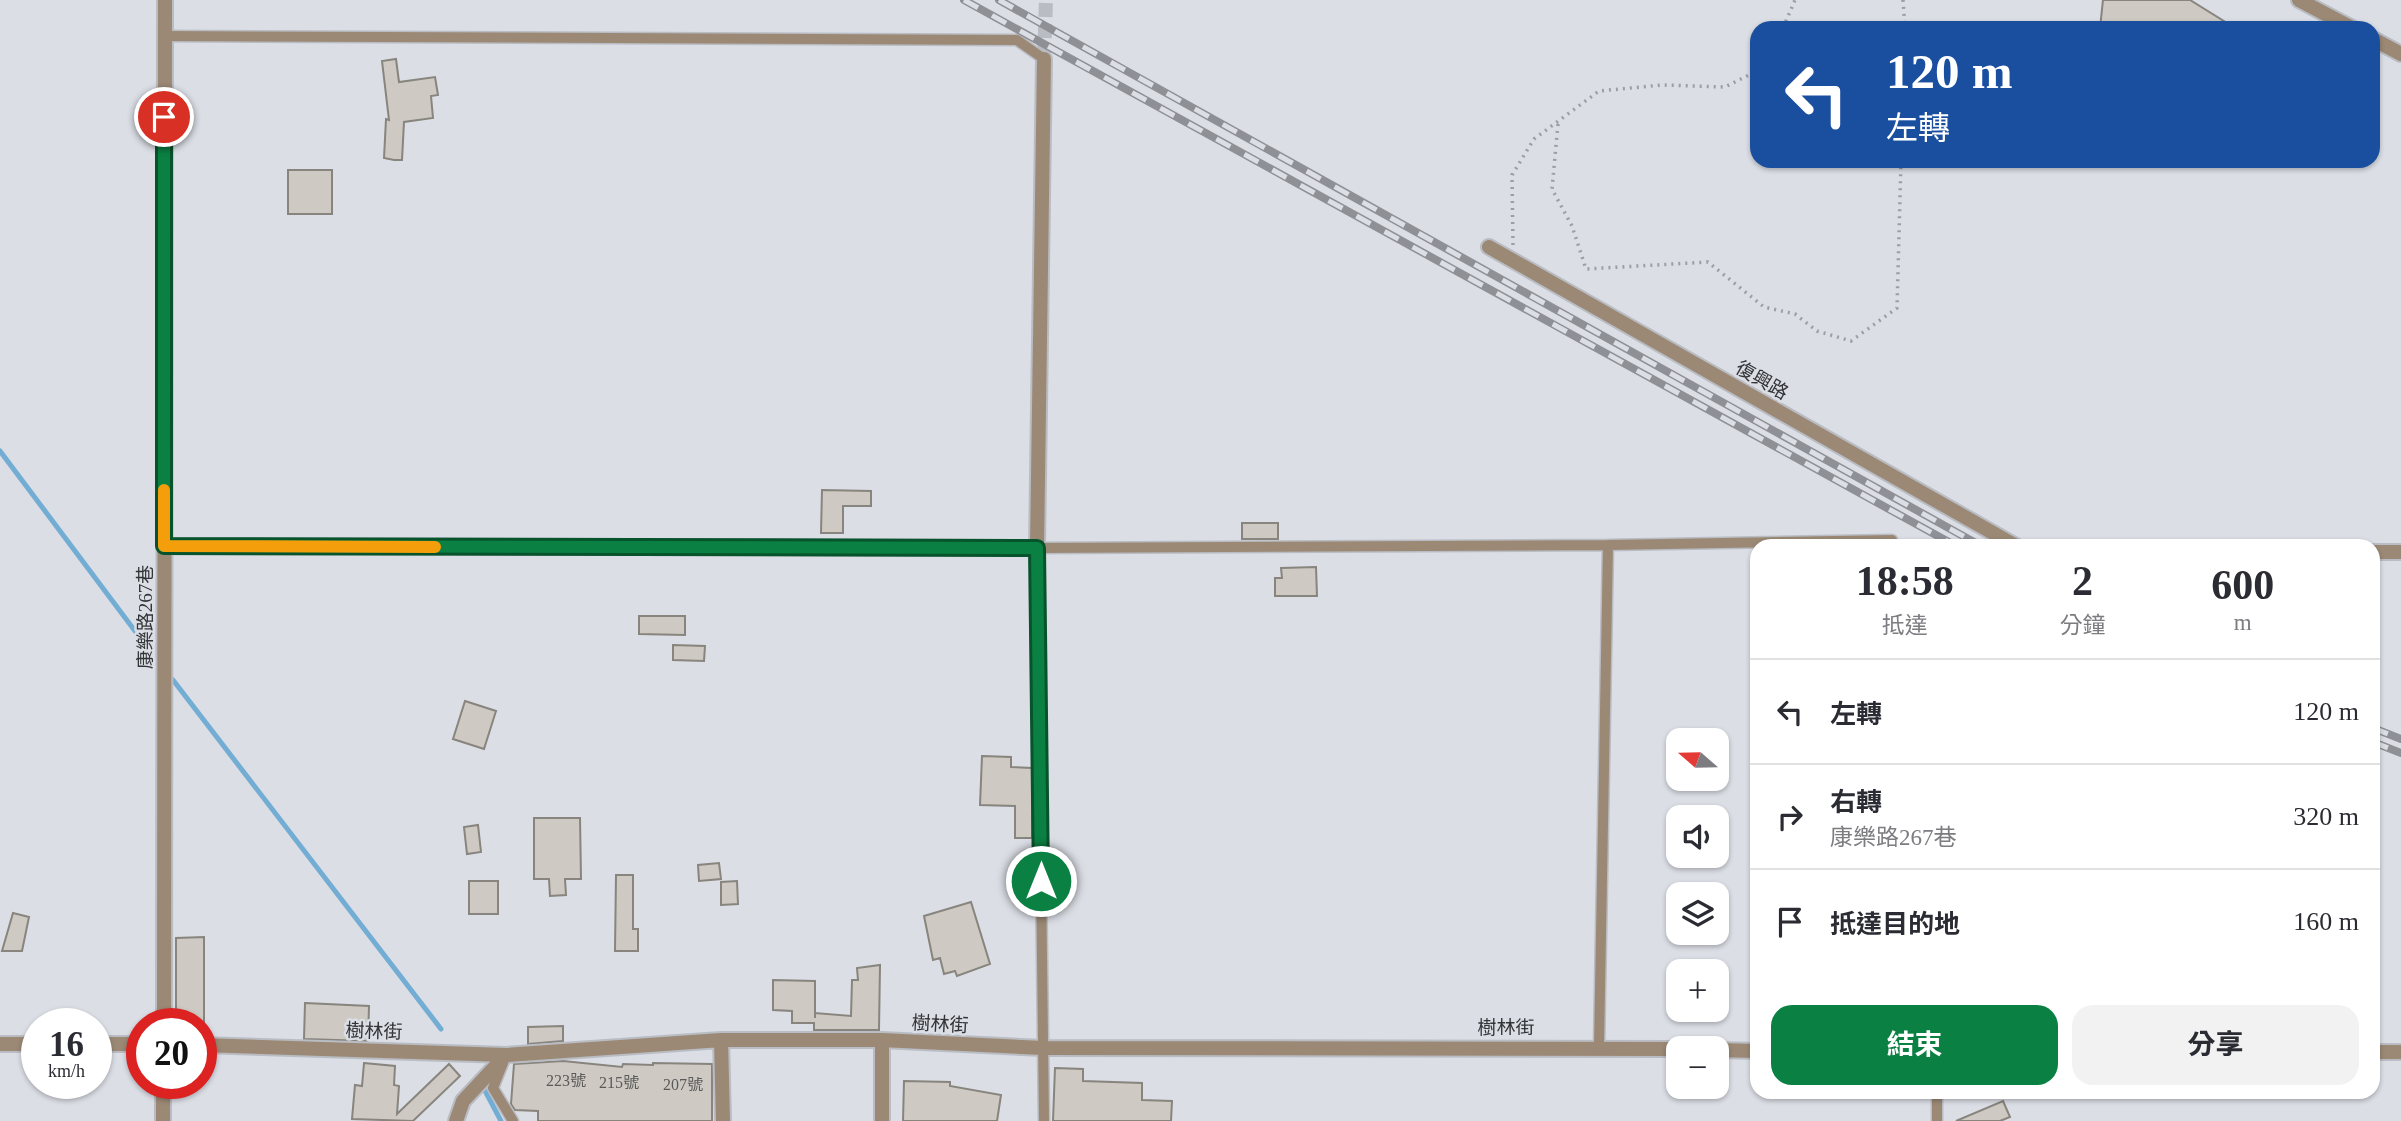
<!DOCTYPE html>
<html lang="zh-TW">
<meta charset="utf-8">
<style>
body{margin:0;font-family:"Times New Roman","Noto Sans TC",serif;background:#f2f2f3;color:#2b2b33;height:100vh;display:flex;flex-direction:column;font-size:26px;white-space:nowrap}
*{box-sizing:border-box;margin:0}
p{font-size:23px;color:#7c7c81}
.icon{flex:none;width:38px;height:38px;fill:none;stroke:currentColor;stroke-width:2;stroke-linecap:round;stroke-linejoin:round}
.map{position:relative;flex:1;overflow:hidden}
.panel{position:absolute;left:1750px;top:539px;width:630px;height:560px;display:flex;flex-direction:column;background:#fff;border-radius:21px;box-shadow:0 2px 5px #0004}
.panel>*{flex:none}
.banner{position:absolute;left:1750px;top:21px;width:630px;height:147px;border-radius:21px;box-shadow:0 2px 5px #0004;background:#1a4fa0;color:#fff;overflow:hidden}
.needle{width:46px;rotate:290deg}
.tools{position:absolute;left:1666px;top:728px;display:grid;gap:14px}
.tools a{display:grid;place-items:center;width:63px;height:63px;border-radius:14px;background:#fff;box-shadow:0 2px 5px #0004;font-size:35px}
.speed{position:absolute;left:21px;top:1008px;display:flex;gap:14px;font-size:35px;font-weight:700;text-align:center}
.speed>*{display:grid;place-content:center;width:91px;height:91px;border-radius:50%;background:#fff;box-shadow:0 2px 5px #0004;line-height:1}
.speed small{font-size:18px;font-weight:400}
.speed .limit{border:10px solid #d22;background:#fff;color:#111}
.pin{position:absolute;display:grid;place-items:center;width:60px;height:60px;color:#fff;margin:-30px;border:4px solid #fff;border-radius:50%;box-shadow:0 2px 7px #0007}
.me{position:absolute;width:77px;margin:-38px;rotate:0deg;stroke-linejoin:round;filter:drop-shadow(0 0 5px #0008)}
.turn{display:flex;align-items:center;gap:24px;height:147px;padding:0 21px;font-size:32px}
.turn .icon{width:91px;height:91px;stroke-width:2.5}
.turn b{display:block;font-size:49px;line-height:60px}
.eta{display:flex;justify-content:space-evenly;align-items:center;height:119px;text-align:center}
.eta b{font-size:42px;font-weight:700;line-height:49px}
.primary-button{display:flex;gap:14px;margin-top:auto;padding:14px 21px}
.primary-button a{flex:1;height:80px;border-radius:21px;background:#0b8043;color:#fff;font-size:28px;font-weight:700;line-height:80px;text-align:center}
.primary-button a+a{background:#f2f2f3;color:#2b2b33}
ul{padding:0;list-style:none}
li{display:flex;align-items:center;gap:21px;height:105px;padding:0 21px;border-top:2px solid #e1e1e2}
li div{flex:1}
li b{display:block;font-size:26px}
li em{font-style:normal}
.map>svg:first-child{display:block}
</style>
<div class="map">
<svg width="2401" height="1121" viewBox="0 0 2401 1121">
<rect width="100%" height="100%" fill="#dbdee5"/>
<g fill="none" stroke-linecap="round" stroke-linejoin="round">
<path stroke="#73add3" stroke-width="5" d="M0,451L147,647
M173,680L441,1029
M482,1085L501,1121"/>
</g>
<path fill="#cecac3" stroke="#88847e" stroke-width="2" d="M2103,0H2190L2235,28H2100Z
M396,59L399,82L435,77L438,95L431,96L433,118L404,122L402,160H394L384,158L386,119L389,120L382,61Z
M288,170H332V214H288Z
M822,490L871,491V506H843V533H821Z
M1242,523H1278V539H1242Z
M1316,567L1317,596H1275V578H1282L1281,568Z
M639,616H685V635L639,634Z
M673,645L705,646L704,661L673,660Z
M465,701L496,711L484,749L453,739Z
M982,756L1011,757V767L1032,768V838H1015V806L980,805Z
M534,818H580L581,879H565L566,895L550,896L549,879H534Z
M478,825L481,852L467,854L464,827Z
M719,863L721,879L699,881L698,865Z
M616,875H633V929H638V951H615Z
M469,881H498V914H469Z
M737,881L738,904L721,905V882Z
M971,902L990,964L957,976L955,971L944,974L940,958L933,960L924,916Z
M13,913L29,917L22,951H2Z
M204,937V1024H176V938Z
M880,965L879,1030H814V1023H792V1011L773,1010V980L815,981V1018V1013L851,1016L852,980H858L857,968Z
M305,1003L369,1006L368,1041L304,1039Z
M563,1026V1041L528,1044V1027Z
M563,1061L622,1067L623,1064L653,1065V1063L712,1064V1121H538V1111L515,1110L511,1104L514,1064Z
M364,1063L395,1066L394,1085L399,1086L397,1114L449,1064L460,1076L413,1121L352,1119L355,1085L362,1086Z
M1055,1068L1083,1069V1081L1142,1083V1100L1172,1101L1171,1121H1053Z
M904,1081L950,1082V1086L1001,1095L997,1121H903Z
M2003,1101L2010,1117L2000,1121H1956Z"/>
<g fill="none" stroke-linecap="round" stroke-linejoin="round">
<path stroke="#b9bcc2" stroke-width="14" stroke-dasharray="14 7" stroke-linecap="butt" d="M1044,59L1046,0"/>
<defs>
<path id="lane" d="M165,36L1017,40L1044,59
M1608,545L1892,540
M503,1063L493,1088L513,1121
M1937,1092V1121
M1044,1121L1037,548L1608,545L1599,1046"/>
<path id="street" d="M2299,0L2352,28
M2373,39L2401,54
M1489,247L2016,546
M164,546L1037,548L1044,59
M2373,552H2401
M164,1024L165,0
M721,1040L723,1121
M0,1044H37
M96,1044H142
M201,1045L506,1055L721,1040H882L1043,1048L1678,1049
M1717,1050L1757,1051
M2373,1052H2401
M163,1121V1083
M456,1121L463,1101L506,1055
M882,1121V1040"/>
</defs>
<use href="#lane" stroke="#b9bcc2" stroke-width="13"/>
<use href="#street" stroke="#b9bcc2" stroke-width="18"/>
<path stroke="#9c9ea3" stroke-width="3.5" stroke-dasharray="2 5" stroke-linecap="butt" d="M1903,0L1905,28
M1783,28L1795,0
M1558,124L1552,189L1572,226L1586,269L1708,262L1764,307L1795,314L1817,331L1851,341L1897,308L1901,161
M1513,245L1512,175L1534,139L1599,91L1662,85L1725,87L1757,71"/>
<use href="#lane" stroke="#9b8975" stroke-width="10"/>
<use href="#street" stroke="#9b8975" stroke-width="14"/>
<defs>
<path id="rail" d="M964,0L1956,546
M999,0L1981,546
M2373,728L2401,739
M2373,742L2401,753"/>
</defs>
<use href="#rail" stroke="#8e9095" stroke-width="8"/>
<use href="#rail" stroke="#dbdee5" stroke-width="5" stroke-dasharray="16" stroke-linecap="butt"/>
</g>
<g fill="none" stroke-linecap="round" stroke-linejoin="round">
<defs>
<path id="route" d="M164,117V546L1037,548L1041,881"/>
</defs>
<use href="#route" stroke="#07532c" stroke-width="18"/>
<use href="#route" stroke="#0b8043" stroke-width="12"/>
<path stroke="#f59e0b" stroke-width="12" d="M164,490V546L435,547"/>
</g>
<g text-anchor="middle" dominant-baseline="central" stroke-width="5" stroke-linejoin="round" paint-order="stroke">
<g font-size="16" fill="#5a5a5a">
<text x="566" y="1080">223號</text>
<text x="619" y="1082">215號</text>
<text x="683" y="1084">207號</text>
</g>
<g font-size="19" fill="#333437" stroke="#dbdee5">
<text transform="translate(1762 380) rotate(30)">復興路</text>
<text transform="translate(145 617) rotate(-90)">康樂路267巷</text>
<text transform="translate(940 1024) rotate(3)">樹林街</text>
<text x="1506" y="1027">樹林街</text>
<text transform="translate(374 1031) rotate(2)">樹林街</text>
</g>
</g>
</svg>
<div class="tools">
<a><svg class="needle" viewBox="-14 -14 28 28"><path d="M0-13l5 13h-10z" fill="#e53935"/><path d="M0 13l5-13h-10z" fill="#7c7c81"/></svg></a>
<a><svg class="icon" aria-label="sound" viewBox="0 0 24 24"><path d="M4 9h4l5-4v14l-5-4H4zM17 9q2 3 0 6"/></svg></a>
<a><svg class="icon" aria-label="layers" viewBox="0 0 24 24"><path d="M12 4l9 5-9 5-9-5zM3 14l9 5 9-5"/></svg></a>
<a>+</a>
<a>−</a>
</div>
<div class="speed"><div>16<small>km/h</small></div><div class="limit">20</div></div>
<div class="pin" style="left:164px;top:117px;background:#d93025"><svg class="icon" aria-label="arrive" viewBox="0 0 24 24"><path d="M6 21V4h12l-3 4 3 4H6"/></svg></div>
<svg class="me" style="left:1041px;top:881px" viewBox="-20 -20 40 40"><circle r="17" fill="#0b8043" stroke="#fff" stroke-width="3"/><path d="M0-11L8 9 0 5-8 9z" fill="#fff"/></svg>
<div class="banner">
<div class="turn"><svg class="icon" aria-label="left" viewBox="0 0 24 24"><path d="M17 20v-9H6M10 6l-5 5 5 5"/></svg><div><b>120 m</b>左轉</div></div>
</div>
<section class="panel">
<div class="eta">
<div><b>18:58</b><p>抵達</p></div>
<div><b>2</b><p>分鐘</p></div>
<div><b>600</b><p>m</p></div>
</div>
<ul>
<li><svg class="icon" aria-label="left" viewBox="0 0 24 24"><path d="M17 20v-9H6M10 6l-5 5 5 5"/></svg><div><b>左轉</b></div><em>120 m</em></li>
<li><svg class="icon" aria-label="right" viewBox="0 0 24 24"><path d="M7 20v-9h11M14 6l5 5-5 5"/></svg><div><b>右轉</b><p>康樂路267巷</p></div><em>320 m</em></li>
<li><svg class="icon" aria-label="arrive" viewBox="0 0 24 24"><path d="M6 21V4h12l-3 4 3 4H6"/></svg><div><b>抵達目的地</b></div><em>160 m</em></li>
</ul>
<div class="primary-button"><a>結束</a><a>分享</a></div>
</section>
</div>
